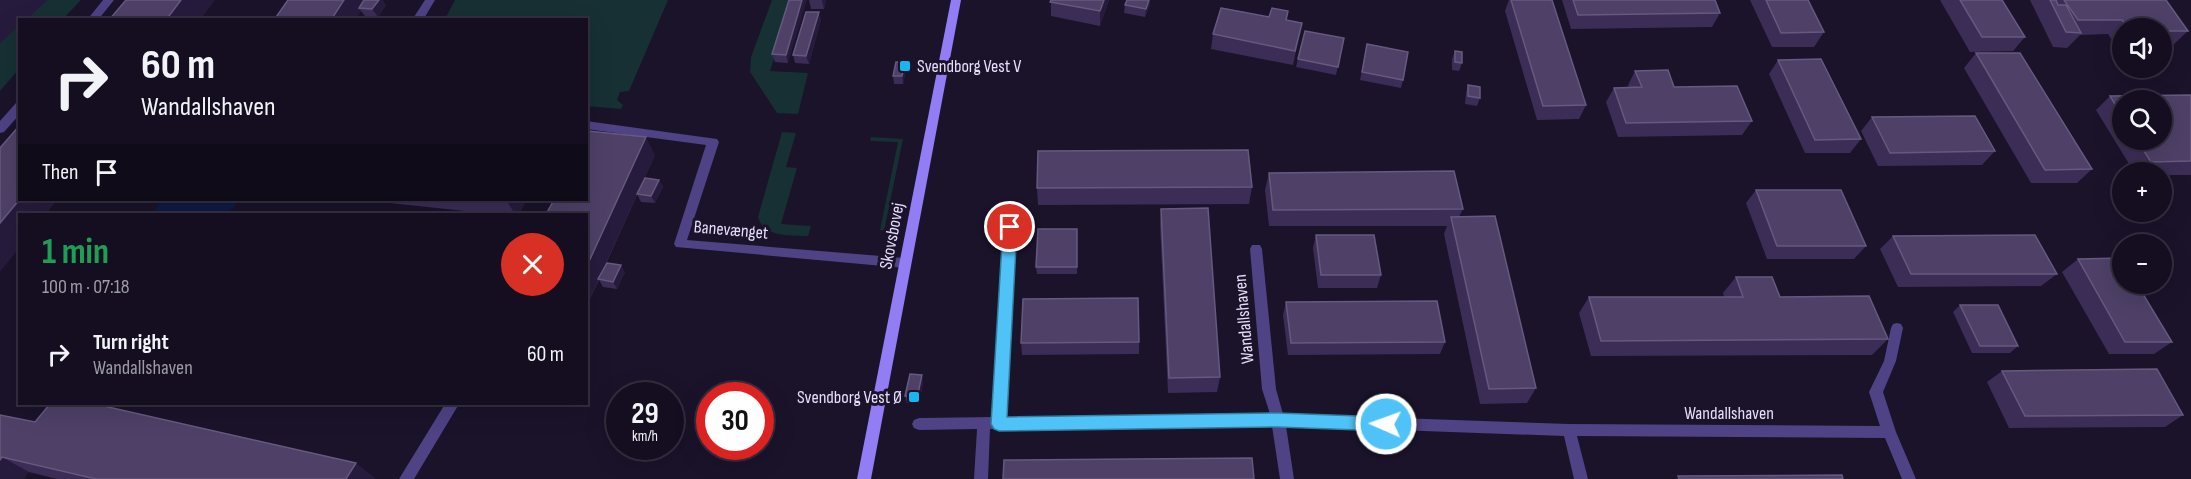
<!DOCTYPE html>
<meta charset="utf-8">
<style>
body{margin:0;font-family:"Sofia Sans Condensed",sans-serif;background:#211c2d;color:#f1f3f6;height:100vh;display:flex;flex-direction:column;font-size:22px;white-space:nowrap}
*{box-sizing:border-box;margin:0}
p{font-size:20px;color:#9d9ca5}
.icon{flex:none;width:33px;height:33px;fill:none;stroke:currentColor;stroke-width:2;stroke-linecap:round;stroke-linejoin:round}
.map{position:relative;flex:1;overflow:hidden}
.panel{position:absolute;left:18px;top:213px;width:570px;height:192px;display:flex;flex-direction:column;background:#140e20;border-radius:0px;box-shadow:0 6px 24px #0002,0 0 0 2px #332e3e}
.panel>*{flex:none}
.guide{position:absolute;left:18px;top:18px;width:570px;height:183px;border-radius:0px;box-shadow:0 6px 24px #0002,0 0 0 2px #332e3e;background:#140e20;color:#f1f3f6;overflow:hidden}
.tools{position:absolute;left:2112px;top:18px;display:grid;gap:12px}
.tools a{display:grid;place-items:center;width:60px;height:60px;border-radius:50%;background:#140e20;box-shadow:0 6px 24px #0002,0 0 0 2px #332e3e;font-size:30px}
.speed{position:absolute;left:606px;top:382px;display:flex;gap:12px;font-size:30px;font-weight:700;text-align:center}
.speed>*{display:grid;place-content:center;width:78px;height:78px;border-radius:50%;background:#140e20;box-shadow:0 6px 24px #0002,0 0 0 2px #332e3e;line-height:1}
.speed small{font-size:15px;font-weight:400}
.speed .limit{border:9px solid #d22;background:#fff;color:#111}
.pin{position:absolute;display:grid;place-items:center;width:51px;height:51px;color:#fff;margin:-26px;border:3px solid #fff;border-radius:50%;box-shadow:0 2px 6px #0007}
.me{position:absolute;width:66px;margin:-33px;rotate:272deg;stroke-linejoin:round;filter:drop-shadow(0 0 4px #0008)}
.turn{display:flex;align-items:center;gap:21px;height:126px;padding:0 24px;font-size:27px}
.turn .icon{width:78px;height:78px;stroke-width:2.5}
.turn b{display:block;font-size:42px;line-height:51px}
.then{display:flex;align-items:center;height:57px;padding:0 24px;background:#0003;gap:12px;font-size:22px}
.round{display:grid;place-items:center;flex:none;width:63px;height:63px;border-radius:32px;background:#211c2d}
.summary{display:flex;align-items:center;justify-content:space-between;height:102px;padding:0 24px}
h1{font-size:36px;font-weight:700;line-height:45px;color:#1e9e55}
ul{padding:0;list-style:none}
li{display:flex;align-items:center;gap:18px;height:78px;padding:0 24px}
li div{flex:1}
li b{display:block;font-size:22px}
li em{font-style:normal}
.map>svg:first-child{display:block}
</style>
<div class="map">
<svg width="2191" height="479" viewBox="0 0 2191 479">
<rect width="100%" height="100%" fill="#1a132a"/>
<path fill="#163033" d="M47,0H81L63,19H26Z
M455,0H668L629,91L620,92L617,100L623,105L621,109L587,106L586,20L445,19Z
M772,0H793L770,71L808,73L798,114L777,113L750,72L751,57Z
M19,25V69L0,91V43Z
M782,132L796,133L786,167L797,168L781,224L811,226L808,236C791,235 764,238 758,217Z
M871,137L903,139L884,231L880,230L898,142L870,141Z"/>
<path fill="#0f1b46" d="M161,200H235V206L225,214H153Z"/>
<g fill="none" stroke-linecap="round" stroke-linejoin="round">
<path fill="#4f4285" fill-rule="evenodd" d="M103,0H114L98,20H87Z
M425,0H435L423,20H412Z
M20,102V114L4,132L0,133V121L16,103Z
M586,121L717,139L719,142L687,240L905,258L909,259L911,263L909,267L905,268L676,247L674,244L706,145L586,129Z
M1010,222L1014,224L1016,227L1006,417L1270,414L1262,389L1250,249L1252,245H1260L1262,249L1276,389L1283,414L1569,424L1880,426L1869,392L1884,361L1891,328L1893,324L1897,323L1901,324L1903,328L1896,361L1883,392L1896,432L1916,479H1902L1885,438L1577,436L1588,479H1574L1564,436L1286,426L1294,479H1280L1272,426L990,429L988,479H974L977,429L919,430L914,428L912,424L914,420L919,418L993,417L1004,227L1006,224Z
M445,404H459L414,479H399Z"/>
<path fill="#937df5" fill-rule="evenodd" d="M951,0H961L871,479H857Z"/>
</g>
<path fill="#3c2d56" fill-rule="evenodd" d="M288,0L386,5L378,17L365,16L361,11Z
M789,0L788,63L775,62L772,54Z
M809,0H826L824,9H811Z
M1051,0H1109L1100,26L1051,16Z
M1509,0H1552L1586,105L1579,119L1537,120L1505,11Z
M1562,0H1715L1720,13L1712,27L1571,29Z
M1750,0H1808L1824,32L1814,47H1772Z
M1940,0H2002L2025,37L2013,51L1970,52Z
M2030,0H2166L2188,31L2173,45L2162,46V28H2122V46H2116L2108,34L2080,35L2067,48L2053,47Z
M1125,5H1150L1145,17L1124,13Z
M821,20L809,64L795,63L793,55Z
M1286,20L1302,23L1293,65L1211,49L1213,34Z
M1344,38L1336,75L1296,67L1298,59Z
M1367,44L1403,80L1401,88L1360,80Z
M1455,51L1462,63L1459,71L1452,70V59Z
M1976,53L2092,169L2077,183H2031L1964,68Z
M1778,60L1861,139L1850,153H1805L1769,74Z
M906,70L903,84H894L893,76Z
M1635,71L1674,87L1752,121L1742,135L1618,137L1606,102L1614,88H1629L1628,85Z
M1468,85L1480,98L1477,106L1465,104L1466,93Z
M2191,95V175H2162V172H2134L2096,110L2110,96ZM2122,100L2162,140H2122Z
M1872,117L1995,151L1982,165L1878,166L1861,131Z
M655,155L606,264L625,272L617,289L603,287L599,280L586,307V214Z
M1269,173L1463,209L1459,217L1536,388L1527,403L1480,404L1444,234L1447,226H1269L1265,190Z
M659,180L663,187L655,203L641,202L637,194Z
M1252,187L1249,204L1038,205L1037,188Z
M1756,190L1866,246L1854,259H1767L1746,203Z
M362,200H526L519,214H493Z
M1161,209L1220,377L1217,392L1168,393L1160,225Z
M1077,229V274H1037L1036,267Z
M1316,235L1381,275L1377,288H1318L1313,248Z
M1893,236L2057,274L2041,286L1898,287L1880,249Z
M2078,259L2172,342L2154,354H2109L2062,272Z
M1736,277L1780,297L1888,339L1872,355L1591,356L1579,313L1589,297H1724L1723,293Z
M1286,302L1445,342L1440,354L1288,355L1283,315Z
M1960,305L2018,346L2010,353H1972L1953,312Z
M1139,342V354L1022,355L1021,343Z
M2002,371L2183,415L2165,427L2009,428L1987,382Z
M923,382L919,404L907,403L905,396Z
M0,415L35,422L375,478L374,479H57L29,472L0,479Z"/>
<path fill="#271b3d" d="M0,0H47L26,20H20V25L0,43Z
M181,0H215L200,20H166Z
M344,0H369L359,8L361,11L356,20H331Z
M379,0H383L386,5L378,17L372,9Z
M802,0H807L788,63L786,55Z
M822,0H826L824,9L822,1Z
M1104,0H1109L1100,26V11Z
M1149,0H1150V5L1145,17L1146,9Z
M819,12L821,20L809,64L806,56Z
M905,62L906,70L903,84L902,76Z
M646,137L655,155L586,307V268Z
M659,180L663,187L655,203L651,196Z
M20,199L57,200L46,214H20V247L0,272V223Z
M506,200H526L519,214H515Z
M621,265L625,272L617,289L613,282Z
M922,375L923,382L919,404L917,398Z
M2,457L29,472L24,479H0V460Z
M356,463L375,478L374,479H346Z"/>
<path fill="#4e4067" stroke="#66597f" stroke-width="1.5" d="M126,0H181L166,20H109Z
M288,0H344L331,20H274Z
M364,0H379L372,9L359,8Z
M789,0H802L786,55L772,54Z
M1051,0H1104L1100,11L1050,2Z
M1127,0H1149L1146,9L1125,5Z
M1511,0H1552L1586,105L1543,106Z
M1573,0H1715L1720,13L1578,15Z
M1766,0H1808L1824,32L1781,33Z
M1960,0H2002L2025,37H1982Z
M2050,0H2056L2058,5H2066L2081,33L2066,32Z
M2064,0H2166L2188,31H2162V28H2128L2122,20H2078Z
M1221,8L1269,17L1272,8L1288,11L1286,20L1302,23L1295,51L1213,34Z
M806,12H819L806,56L793,55Z
M1305,31L1344,38L1338,67L1298,59Z
M1367,44L1408,52L1403,80L1362,72Z
M1455,51L1462,52V63L1455,62Z
M1976,53H2020L2092,169L2045,170Z
M1821,59L1861,139L1815,140L1778,60Z
M896,62H905L902,76H893Z
M1668,70L1674,87L1737,86L1752,121L1626,123L1614,88L1642,87L1635,71Z
M1468,85L1480,87V98L1468,96Z
M2191,95V161L2151,162L2137,140H2162V100H2122V116L2110,96Z
M1975,116L1995,151L1890,153L1872,117Z
M20,125V199L0,223V148Z
M588,131L646,137L586,268V214H546L554,200H586V133Z
M1248,150L1252,187L1037,188L1038,151Z
M1454,171L1463,209L1273,210L1269,173Z
M645,178L659,180L651,196L637,194Z
M1756,190H1841L1866,246H1777Z
M1208,208L1220,377L1169,378L1161,209Z
M1495,216L1536,388L1489,389L1451,217Z
M1038,229H1077V267H1036Z
M1316,235H1374L1381,275H1321Z
M2035,235L2057,274H1911L1893,236Z
M2122,258V284H2137L2172,342H2125L2078,259Z
M607,263L621,265L613,282L598,279Z
M1736,277H1772L1780,297L1869,296L1888,339L1601,341L1589,297H1743Z
M1138,298L1139,342L1021,343L1023,299Z
M1437,301L1445,342L1291,343L1286,302Z
M1960,305H1998L2018,346H1980Z
M2157,369L2183,415L2025,416L2002,371Z
M910,374L922,375L917,398L905,396Z
M50,404H95L356,463L346,479H96L2,457L0,460V415L35,422Z
M1252,458L1254,479H1003L1004,460Z
M1842,475L1843,479H1679L1678,476Z"/>
<path fill="#4fc3f7" stroke="#337fa1" stroke-width="1.5" d="M1010,221L1017,227L1007,417L1278,413L1386,417L1391,419L1393,424L1391,429L1386,431L1278,427L999,431L994,429L991,424L1003,227Z"/>
<g fill="#19b6ed" stroke="#1a132a" stroke-width="2">
<rect x="899" y="60" width="12" height="12" rx="3"/>
<rect x="908" y="391" width="12" height="12" rx="3"/>
</g>
<g text-anchor="middle" dominant-baseline="central" stroke-width="6" stroke-linejoin="round" paint-order="stroke">
<g font-size="18" fill="#e6defc" stroke="#1a132a" text-anchor="start">
<text x="917" y="66">Svendborg Vest V</text>
<text x="902" y="397" text-anchor="end">Svendborg Vest Ø</text>
</g>
<g font-size="18" fill="#e6defc" stroke="#1a132a">
<text transform="translate(731 230) rotate(5)">Banevænget</text>
<text transform="translate(892 236) rotate(-79)">Skovsbovej</text>
<text transform="translate(1244 319) rotate(-95)">Wandallshaven</text>
<text x="1729" y="413">Wandallshaven</text>
</g>
</g>
</svg>
<div class="tools">
<a><svg class="icon" aria-label="sound" viewBox="0 0 24 24"><path d="M4 9h4l5-4v14l-5-4H4zM17 9q2 3 0 6"/></svg></a>
<a><svg class="icon" aria-label="search" viewBox="0 0 24 24"><circle cx="10" cy="10" r="6"/><path d="M15 15l6 6"/></svg></a>
<a>+</a>
<a>−</a>
</div>
<div class="speed"><div>29<small>km/h</small></div><div class="limit">30</div></div>
<div class="pin" style="left:1010px;top:227px;background:#d93025"><svg class="icon" aria-label="arrive" viewBox="0 0 24 24"><path d="M6 21V4h12l-3 4 3 4H6"/></svg></div>
<svg class="me" style="left:1386px;top:424px" viewBox="-20 -20 40 40"><circle r="17" fill="#4fc3f7" stroke="#fff" stroke-width="3"/><path d="M0-11L8 9 0 5-8 9z" fill="#fff"/></svg>
<div class="guide">
<div class="turn"><svg class="icon" aria-label="right" viewBox="0 0 24 24"><path d="M7 20v-9h11M14 6l5 5-5 5"/></svg><div><b>60 m</b>Wandallshaven</div></div>
<div class="then">Then<svg class="icon" aria-label="arrive" viewBox="0 0 24 24"><path d="M6 21V4h12l-3 4 3 4H6"/></svg></div>
</div>
<section class="panel">
<div class="summary"><div><h1>1 min</h1><p>100 m · 07:18</p></div><a class="round" style="background:#d93025;color:#fff"><svg class="icon" aria-label="close" viewBox="0 0 24 24"><path d="M6 6l12 12M18 6L6 18"/></svg></a></div>
<ul>
<li><svg class="icon" aria-label="right" viewBox="0 0 24 24"><path d="M7 20v-9h11M14 6l5 5-5 5"/></svg><div><b>Turn right</b><p>Wandallshaven</p></div><em>60 m</em></li>
</ul>
</section>
</div>
